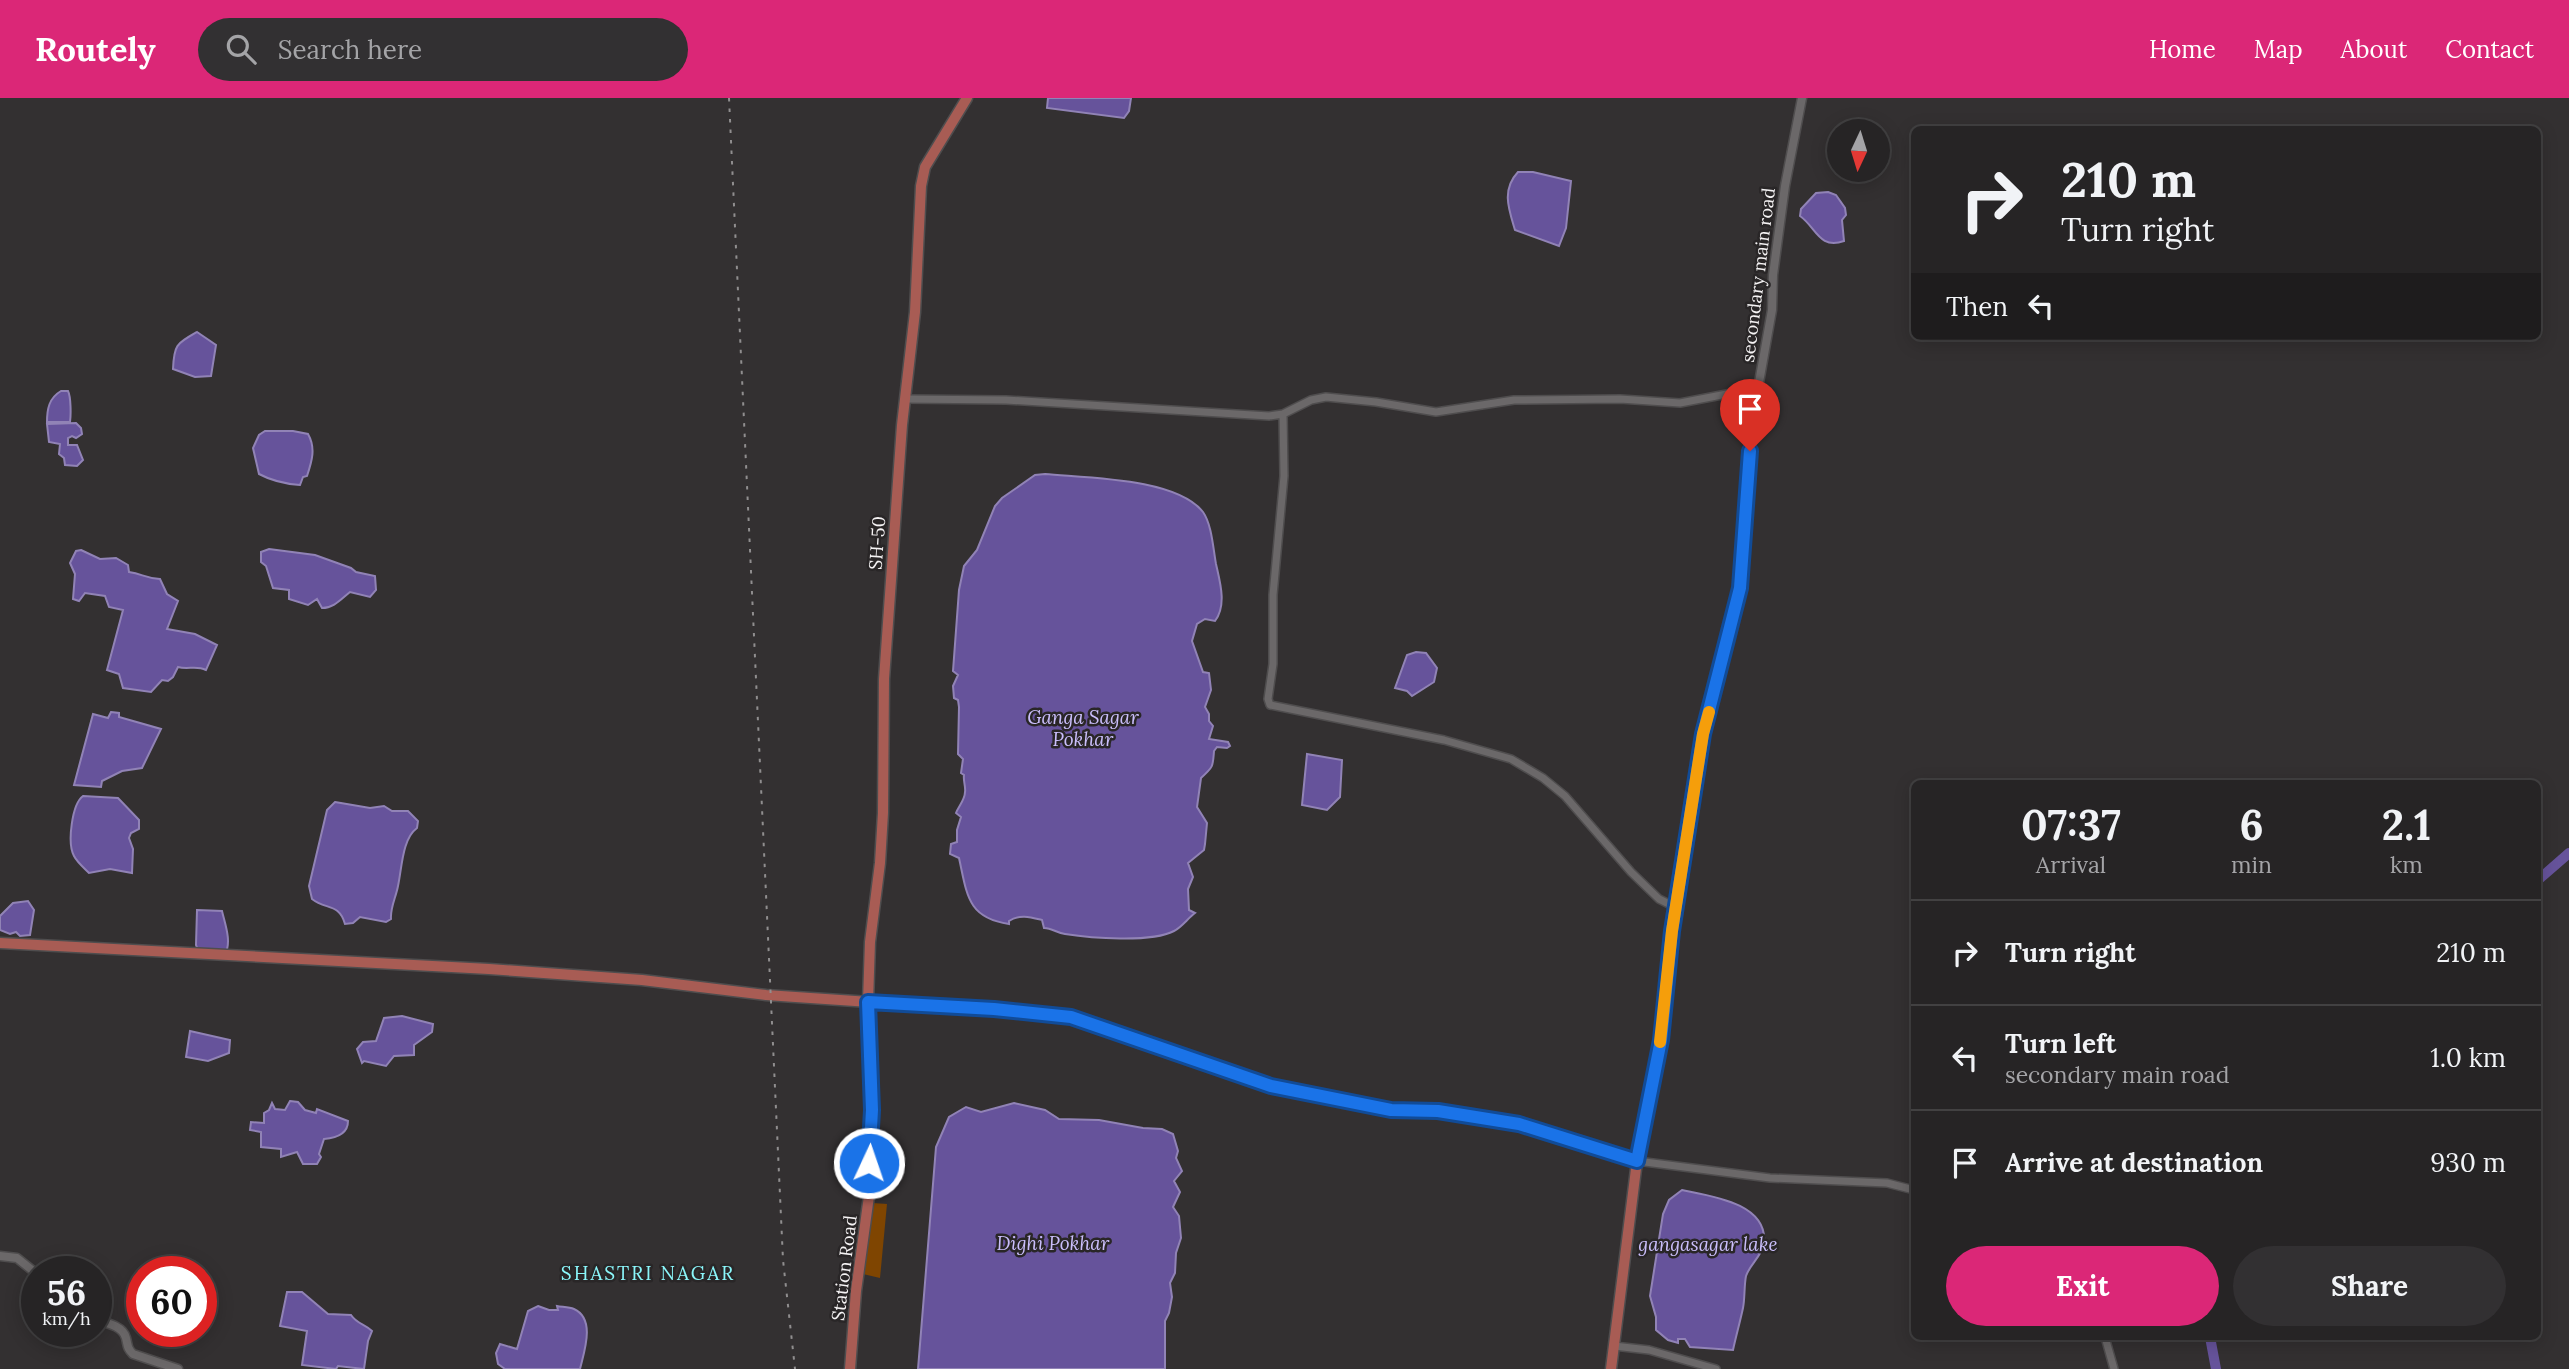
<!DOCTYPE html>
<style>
body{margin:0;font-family:Lora,serif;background:#323032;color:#f1f3f6;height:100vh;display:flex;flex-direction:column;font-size:26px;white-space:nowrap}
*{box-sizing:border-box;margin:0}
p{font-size:23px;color:#a4a4a7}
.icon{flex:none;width:38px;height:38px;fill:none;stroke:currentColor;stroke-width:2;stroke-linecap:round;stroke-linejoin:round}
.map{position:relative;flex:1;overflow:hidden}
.drawer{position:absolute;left:1911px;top:682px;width:630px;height:560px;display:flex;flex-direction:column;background:#262425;border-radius:10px;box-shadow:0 4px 18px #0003,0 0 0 2px #424142}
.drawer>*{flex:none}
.hud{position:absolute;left:1911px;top:28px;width:630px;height:214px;border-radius:10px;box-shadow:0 4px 18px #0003,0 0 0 2px #424142;background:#262425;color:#f1f3f6;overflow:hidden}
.needle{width:46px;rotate:184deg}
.controls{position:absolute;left:1827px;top:21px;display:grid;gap:14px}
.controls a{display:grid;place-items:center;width:63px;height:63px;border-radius:50%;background:#262425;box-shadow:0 4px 18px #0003,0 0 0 2px #424142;font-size:35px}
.speed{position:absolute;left:21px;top:1158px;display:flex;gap:14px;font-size:35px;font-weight:700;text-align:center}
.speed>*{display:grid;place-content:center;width:91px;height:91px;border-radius:50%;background:#262425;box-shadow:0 4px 18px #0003,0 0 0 2px #424142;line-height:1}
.speed small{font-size:18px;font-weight:400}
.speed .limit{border:10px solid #d22;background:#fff;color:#111}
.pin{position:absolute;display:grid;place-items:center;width:60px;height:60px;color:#fff;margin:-72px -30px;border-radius:50% 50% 50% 0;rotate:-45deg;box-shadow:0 0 7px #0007}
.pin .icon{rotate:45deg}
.me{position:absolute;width:77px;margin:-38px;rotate:3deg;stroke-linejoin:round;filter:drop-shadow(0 0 5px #0008)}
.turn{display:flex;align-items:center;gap:24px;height:147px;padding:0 35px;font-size:32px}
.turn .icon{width:91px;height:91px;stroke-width:2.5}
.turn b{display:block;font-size:49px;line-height:60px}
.then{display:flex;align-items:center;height:66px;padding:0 35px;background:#0003;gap:14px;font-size:26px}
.eta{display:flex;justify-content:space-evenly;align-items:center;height:119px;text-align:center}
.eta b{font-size:42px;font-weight:700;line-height:49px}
.button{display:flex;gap:14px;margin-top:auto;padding:14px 35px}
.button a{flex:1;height:80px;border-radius:42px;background:#db2777;color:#fff;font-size:28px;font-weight:700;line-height:80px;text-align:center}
.button a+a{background:#323032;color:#f1f3f6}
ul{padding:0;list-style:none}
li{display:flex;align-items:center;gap:21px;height:105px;padding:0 35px;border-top:2px solid #424142}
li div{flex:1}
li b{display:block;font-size:26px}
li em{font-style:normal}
header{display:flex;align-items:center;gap:42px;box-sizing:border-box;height:98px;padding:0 35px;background:#db2777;color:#fff}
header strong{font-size:33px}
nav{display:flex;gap:38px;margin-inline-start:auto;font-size:24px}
.search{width:490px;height:63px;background:#323032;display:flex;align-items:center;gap:18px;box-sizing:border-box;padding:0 24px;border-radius:38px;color:#a4a4a7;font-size:26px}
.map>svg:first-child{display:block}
</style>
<header>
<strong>Routely</strong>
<div class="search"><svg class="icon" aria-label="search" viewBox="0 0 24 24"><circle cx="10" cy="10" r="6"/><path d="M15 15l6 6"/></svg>Search here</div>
<nav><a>Home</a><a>Map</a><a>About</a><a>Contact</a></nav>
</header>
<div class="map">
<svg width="2569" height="1271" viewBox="0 0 2569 1271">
<rect width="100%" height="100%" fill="#333031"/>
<path fill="#7f4501" d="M873,1105L887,1106L880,1180L863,1176Z"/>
<path fill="#66539b" stroke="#9183b6" stroke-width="2" d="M1048,0H1131L1129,13L1124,20L1047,10Z
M1518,74H1533L1571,83L1566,130L1559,148L1515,132C1509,112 1501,92 1518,74Z
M1828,94L1836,97L1845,110L1846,117L1842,122L1844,143C1819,152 1816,129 1800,118L1801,111L1816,95Z
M197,234L216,247L211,278L195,279L173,271C174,247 176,246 197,234Z
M61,293H68C71,299 71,317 70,324H47C47,311 49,300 61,293Z
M76,325L81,330L82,336L76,340L72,338L68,340V347H77L83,362L77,368L65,367L64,360L59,356L60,346L49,344L47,326Z
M265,333H293L308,336C316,350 312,363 307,378L303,379L300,387C286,386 272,383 259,376L253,350L259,337Z
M1045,376C1087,380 1176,380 1203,414C1212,427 1213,450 1216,466C1220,484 1227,507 1215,523L1205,521L1197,526L1192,543L1203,574L1209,575L1211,592L1205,609L1209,616V623L1213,628L1209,641L1228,644L1230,648L1227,650L1217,649L1214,653C1213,669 1213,669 1201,680L1197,709L1207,725L1205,746L1204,752L1188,765L1193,779L1188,791L1189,812L1195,815C1188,820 1182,829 1174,833C1151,845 1090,840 1065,836C1057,835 1052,830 1044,830L1042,822C1030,819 1020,816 1009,823V826C967,820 967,796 959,760L950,756L951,746L957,744V732L961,719L956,715C958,709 965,702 965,694C966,689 963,683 964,677L961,675L963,661L958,656L959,609L958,602L954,600L953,588L958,577L953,573L959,492L964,468L977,452L995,408L1002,400L1035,377Z
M269,451L315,457L351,470L356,474L375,478L376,492L370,499L350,494C341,501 334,510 322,510L317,501L308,507L289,501V492L273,490L266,468L261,464V454Z
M81,452L100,461L116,460L128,467L129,474C143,476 144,480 160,481L167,496L178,503L167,531L195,536L217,547L206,572C196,567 188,572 178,569L173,579L168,583L162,582L151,594L123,590L119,576L107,572L123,512L109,509L105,498L85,495L79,503L73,501L75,476L70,465L76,453Z
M1416,554L1426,555L1437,570L1434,584L1412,598L1407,593L1395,590L1407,557Z
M111,614L119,615V619L161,631L142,670L122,673L102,683L101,689L74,687L93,616L108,620Z
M1307,656L1342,662L1340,699L1327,712L1302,707Z
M83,698L118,700L139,722V731L131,735L129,740L133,751L132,775L110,771L89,775C84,770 77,764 74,758C67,745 72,706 83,698Z
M335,704L370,710L384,708L392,713H408L418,723L417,730C402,741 402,770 398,788C396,799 390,810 391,821L386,824L360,819L353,825L345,826C339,805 326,812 312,801L309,788L327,712Z
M28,803L34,812L30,837L20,838L16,834L10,836L0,832V818L13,805Z
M197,812L222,813C225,826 232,844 225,856L198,852L196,847Z
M402,918L433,926L432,934L414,947V957L394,958L386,968L364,963L362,965L357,951L363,944L376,943L384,920Z
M190,933L230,942L229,955L208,963L186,959Z
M290,1003L298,1004L305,1012L316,1015L317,1011L348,1023C348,1036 336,1040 324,1041L319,1056L321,1059L317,1066H303L297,1054L281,1059V1051L261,1049V1034L250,1032L251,1024L264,1025V1015L269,1012L272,1005L275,1011L285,1012Z
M1014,1005L1045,1012L1059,1021L1099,1022L1143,1030L1162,1031L1173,1036L1178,1053L1176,1060L1182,1073L1174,1083L1180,1094L1173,1109L1179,1118L1181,1140L1176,1155L1175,1175L1170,1185L1172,1199L1169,1215L1165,1223V1271H918L936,1049L949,1019L966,1009L981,1014Z
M1682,1092C1711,1098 1768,1105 1764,1145C1762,1158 1750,1166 1746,1178C1744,1188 1745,1200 1743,1210C1740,1224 1736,1238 1733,1252L1690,1249L1685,1241H1678V1245L1668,1242L1656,1232V1219L1650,1198L1663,1116L1669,1102Z
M287,1194H302L328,1216L351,1217C357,1226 365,1226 372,1233L368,1243L364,1271L338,1268L336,1271L302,1267L307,1233L280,1228Z
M538,1208L549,1212H558L557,1208C562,1209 569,1209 574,1211C596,1221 584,1254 580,1271H505L498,1266L496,1255L500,1246L517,1251L528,1213Z"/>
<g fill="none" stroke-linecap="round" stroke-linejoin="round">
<path stroke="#66539b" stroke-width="10" d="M2538,782L2569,755
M2210,1239L2216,1271"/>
<defs>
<path id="tertiary" d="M905,301L1006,302L1269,318L1283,316L1311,302L1326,299L1376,304L1436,314L1514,302L1620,301L1680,305L1758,290
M1283,316L1284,378L1273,497V566L1268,601L1270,607L1444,642L1511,661L1543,680L1565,698L1631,774L1659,801L1677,810
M1637,1063L1770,1080L1887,1085L1914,1092
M2105,1239L2114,1271
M1614,1248L1649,1252L1716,1271"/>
<path id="secondary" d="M1637,1063L1661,942L1672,833L1703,636L1740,490L1753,318L1772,212L1773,177L1785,88L1802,0
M0,1158L17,1160L37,1176
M96,1222C107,1225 123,1228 126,1240C128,1248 127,1250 133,1256L178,1271"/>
<path id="primary" d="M0,845L489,871L642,882L766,897L944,909L994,911L1064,918L1271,988L1391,1012L1438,1013L1491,1021L1579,1043L1637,1063L1611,1271
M850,1271L856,1193L869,1098L872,1012L868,904L870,844L880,765L883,715L884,581L902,327L915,214L921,88L925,69L967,0"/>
</defs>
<use href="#tertiary" stroke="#4f4d4e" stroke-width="10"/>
<use href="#secondary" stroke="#4f4d4e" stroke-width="11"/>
<use href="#primary" stroke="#4f4d4e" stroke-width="13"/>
<use href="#tertiary" stroke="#6b6869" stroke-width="7"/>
<use href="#secondary" stroke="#6b6869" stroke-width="8"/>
<use href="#primary" stroke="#a85c54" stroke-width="10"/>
<path stroke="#908e8f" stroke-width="2" stroke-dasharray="3.5 7" stroke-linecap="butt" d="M729,0L783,1162L795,1271"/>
</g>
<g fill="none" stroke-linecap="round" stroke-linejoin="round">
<defs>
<path id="route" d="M869,1065L872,1012L868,904L994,911L1071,919L1271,988L1391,1012L1438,1013L1519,1026L1637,1063L1661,942L1672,833L1703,636L1740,490L1750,353"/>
</defs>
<use href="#route" stroke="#114b97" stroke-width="18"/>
<use href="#route" stroke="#1a73e8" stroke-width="12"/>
<path stroke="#f59e0b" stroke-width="12" d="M1660,944L1672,833L1703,636L1709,614"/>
</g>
<g text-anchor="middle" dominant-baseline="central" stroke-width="5" stroke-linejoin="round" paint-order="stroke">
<g font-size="18" fill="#f5f3f4" stroke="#292627">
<text transform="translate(1758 177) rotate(-83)">secondary main road</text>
<text transform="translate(877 445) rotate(-86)">SH-50</text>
<text transform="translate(844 1170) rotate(-83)">Station Road</text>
</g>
<g font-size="19" font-style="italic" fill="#cabefb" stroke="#292627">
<text x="1083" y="619">Ganga Sagar<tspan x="1083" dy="22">Pokhar</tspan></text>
<text x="1053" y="1145">Dighi Pokhar</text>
<text x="1708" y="1146">gangasagar lake</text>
</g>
<g font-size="19" letter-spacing="2" fill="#8bf7fb" stroke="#292627">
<text x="648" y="1175">SHASTRI NAGAR</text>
</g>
</g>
</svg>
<div class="controls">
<a><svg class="needle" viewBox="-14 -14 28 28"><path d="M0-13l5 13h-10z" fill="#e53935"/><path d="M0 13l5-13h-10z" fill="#a4a4a7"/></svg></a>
</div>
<div class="speed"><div>56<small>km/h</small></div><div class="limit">60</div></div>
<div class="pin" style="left:1750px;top:353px;background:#d93025"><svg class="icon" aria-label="arrive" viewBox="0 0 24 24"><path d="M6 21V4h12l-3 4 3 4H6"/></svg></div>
<svg class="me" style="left:869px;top:1065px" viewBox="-20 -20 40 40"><circle r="17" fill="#1a73e8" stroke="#fff" stroke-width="3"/><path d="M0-11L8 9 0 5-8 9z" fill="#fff"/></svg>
<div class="hud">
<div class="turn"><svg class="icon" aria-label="right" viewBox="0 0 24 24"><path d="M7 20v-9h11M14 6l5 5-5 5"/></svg><div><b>210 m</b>Turn right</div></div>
<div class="then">Then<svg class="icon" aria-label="left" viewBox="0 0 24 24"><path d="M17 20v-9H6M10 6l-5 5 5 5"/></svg></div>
</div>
<section class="drawer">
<div class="eta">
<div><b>07:37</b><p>Arrival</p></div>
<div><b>6</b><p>min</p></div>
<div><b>2.1</b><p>km</p></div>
</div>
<ul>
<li><svg class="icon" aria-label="right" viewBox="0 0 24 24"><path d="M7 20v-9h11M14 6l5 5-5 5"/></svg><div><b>Turn right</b></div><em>210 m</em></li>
<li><svg class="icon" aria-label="left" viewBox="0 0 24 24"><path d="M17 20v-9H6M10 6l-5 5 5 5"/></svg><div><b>Turn left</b><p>secondary main road</p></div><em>1.0 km</em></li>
<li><svg class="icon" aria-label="arrive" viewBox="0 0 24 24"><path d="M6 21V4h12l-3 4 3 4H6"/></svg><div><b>Arrive at destination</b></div><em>930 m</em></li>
</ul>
<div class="button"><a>Exit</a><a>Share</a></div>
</section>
</div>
